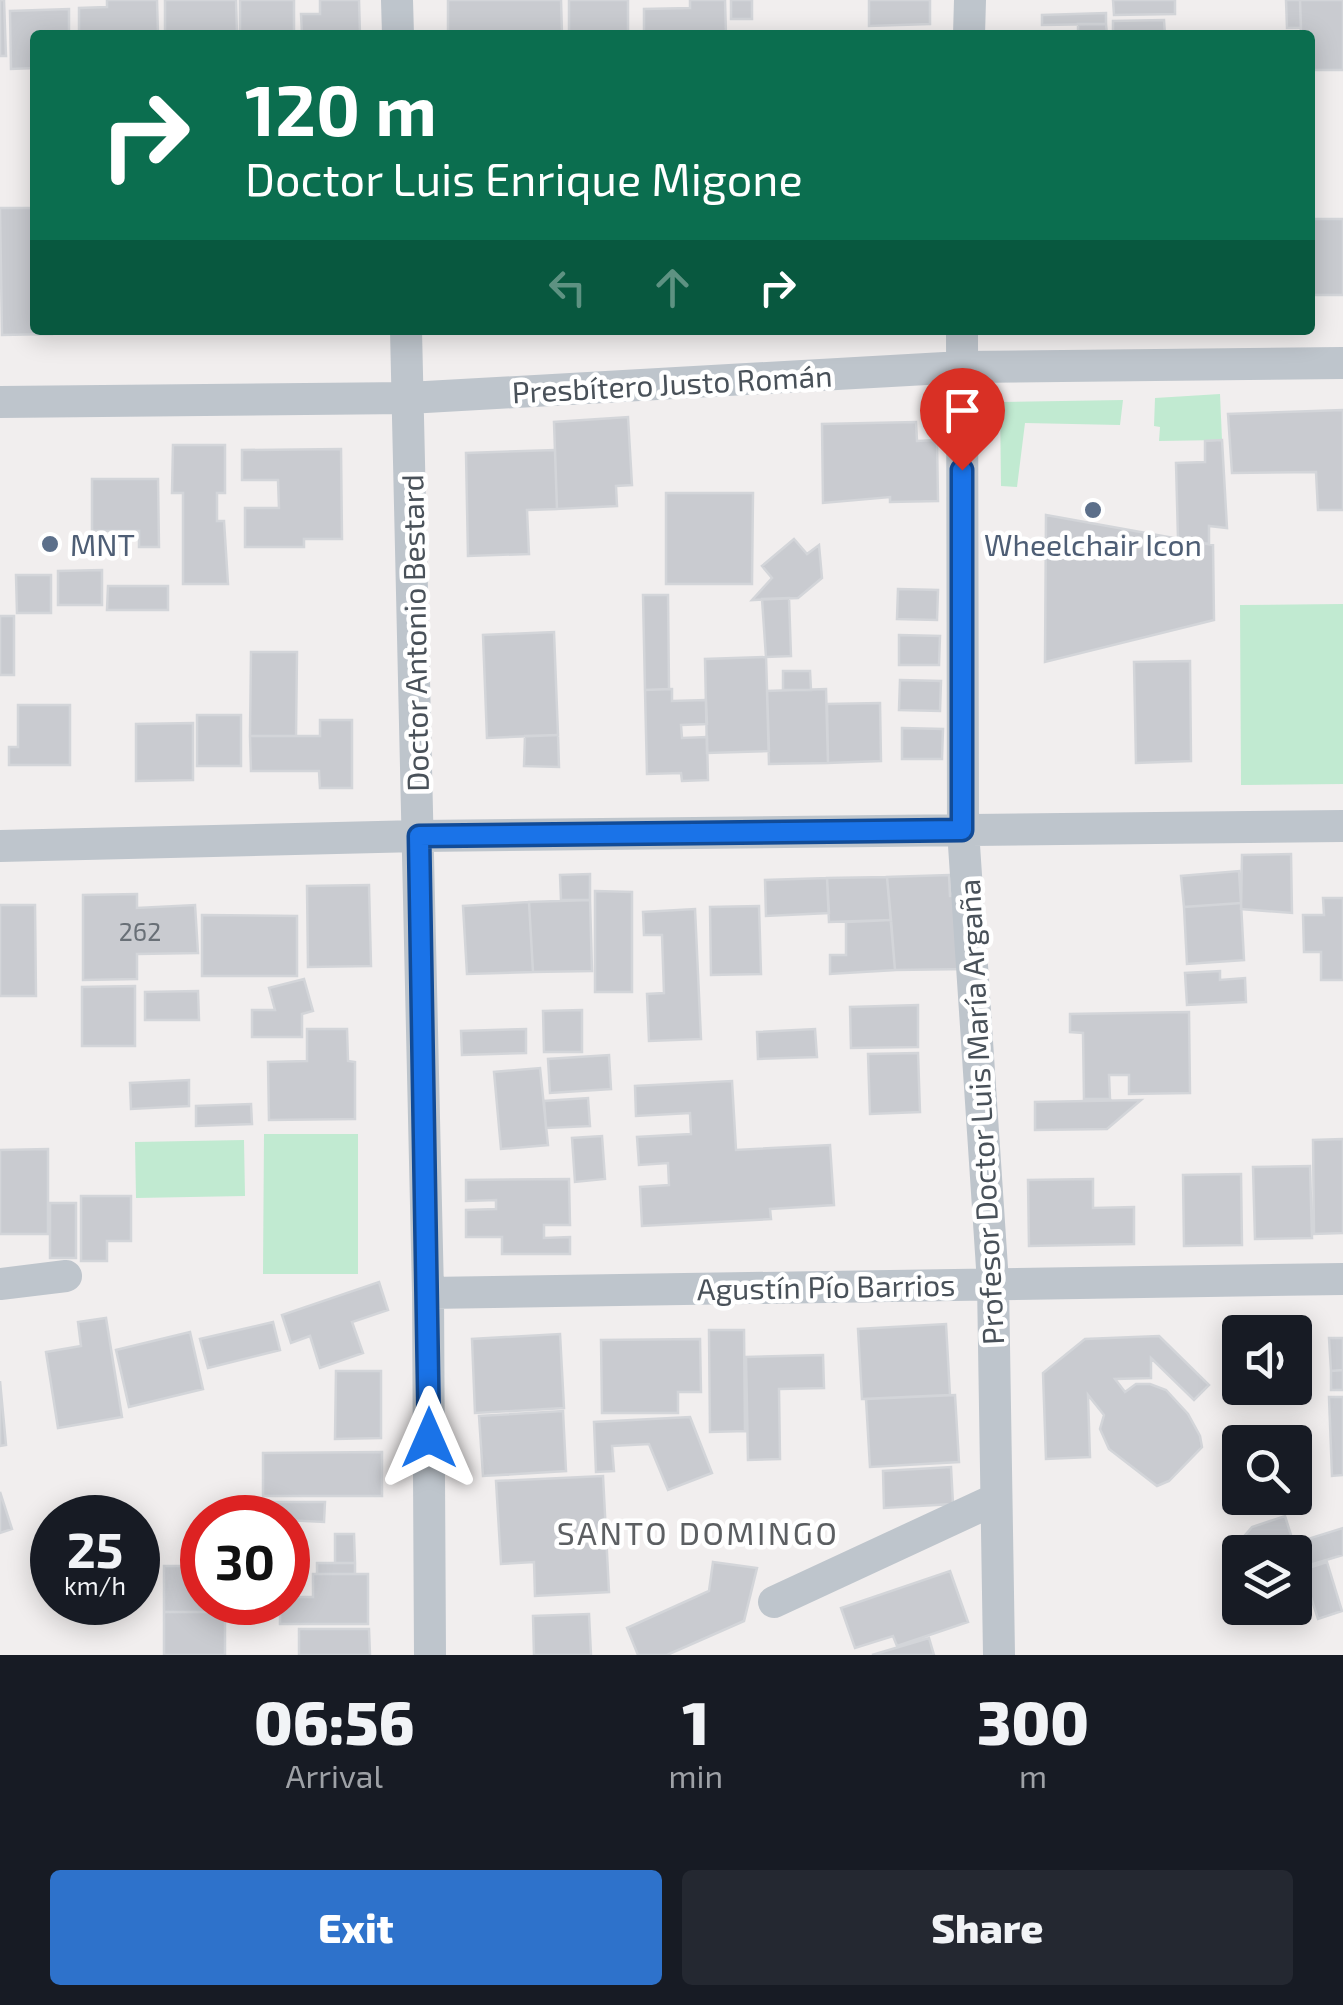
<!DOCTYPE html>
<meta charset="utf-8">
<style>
body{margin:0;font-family:"Exo 2",sans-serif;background:#242831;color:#f1f3f6;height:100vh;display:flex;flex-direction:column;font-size:38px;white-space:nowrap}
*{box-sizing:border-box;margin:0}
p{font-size:32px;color:#9ea1a6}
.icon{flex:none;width:55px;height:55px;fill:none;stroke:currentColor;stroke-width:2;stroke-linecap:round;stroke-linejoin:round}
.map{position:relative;height:1655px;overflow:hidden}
.panel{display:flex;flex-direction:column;background:#171b24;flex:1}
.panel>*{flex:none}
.top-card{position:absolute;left:30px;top:30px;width:1285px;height:305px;border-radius:10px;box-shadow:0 5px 25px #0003;background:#0b6e4f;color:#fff;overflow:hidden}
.tools{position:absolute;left:1222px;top:1315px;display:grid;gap:20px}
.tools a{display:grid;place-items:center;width:90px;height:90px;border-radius:10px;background:#171b24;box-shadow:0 5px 25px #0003;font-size:50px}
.speed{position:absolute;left:30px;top:1495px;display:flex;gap:20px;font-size:50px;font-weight:700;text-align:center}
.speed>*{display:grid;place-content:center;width:130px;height:130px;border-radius:50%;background:#171b24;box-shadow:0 5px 25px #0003;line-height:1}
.speed small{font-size:25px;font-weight:400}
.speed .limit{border:15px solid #d22;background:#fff;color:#111}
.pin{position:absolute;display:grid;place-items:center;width:85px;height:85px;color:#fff;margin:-102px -42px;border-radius:50% 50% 50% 0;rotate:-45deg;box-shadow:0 0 10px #0007}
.pin .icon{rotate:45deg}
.me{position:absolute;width:110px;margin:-55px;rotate:0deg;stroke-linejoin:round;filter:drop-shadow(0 0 8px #0008)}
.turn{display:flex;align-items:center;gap:35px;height:210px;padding:0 50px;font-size:45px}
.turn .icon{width:130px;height:130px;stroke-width:2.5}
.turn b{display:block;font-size:70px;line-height:85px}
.lanes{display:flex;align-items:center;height:95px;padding:0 50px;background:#0003;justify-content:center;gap:50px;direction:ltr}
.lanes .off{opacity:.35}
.eta{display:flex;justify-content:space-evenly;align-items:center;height:170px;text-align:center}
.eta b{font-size:60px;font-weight:800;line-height:70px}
.button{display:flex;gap:20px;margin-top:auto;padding:20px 50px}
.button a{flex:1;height:115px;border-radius:10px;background:#2e72cb;color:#fff;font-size:40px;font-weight:800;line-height:115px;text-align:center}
.button a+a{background:#242831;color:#f1f3f6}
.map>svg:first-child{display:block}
</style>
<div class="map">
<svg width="1343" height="1655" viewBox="0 0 1343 1655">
<rect width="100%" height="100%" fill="#f1eeee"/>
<path fill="#c1ead1" d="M1220,394L1222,440L1159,441L1160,427L1154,426L1155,398Z
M1123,400L1120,425L1025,423L1017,487L1001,486L1000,402Z
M1343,604V784L1241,785L1240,605Z
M264,1134H358V1274H263Z
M244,1140L245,1196L136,1198L135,1142Z"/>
<path fill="#c9cbd0" stroke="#d3d5d9" stroke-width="2.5" d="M0,0H4L6,56H0Z
M107,0H157L158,35H79V8L107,7Z
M165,0H236L237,35H165Z
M240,0H294V35H240Z
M320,0H359L360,35H302L301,14H320Z
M448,0H561L562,35H448Z
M569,0H628V35H569Z
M690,0H725L726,35H644V9L690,8Z
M731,0H752V19H731Z
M869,0H930V24L869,26Z
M1113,0H1175V14L1114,15Z
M1286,0H1300L1301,28H1287Z
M1300,0H1343V70H1310V35H1301Z
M69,9V35H35V68L11,69L10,11Z
M1106,13V24L1042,25V15Z
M1164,20L1165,35H1113V21Z
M1078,24H1106L1107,35H1078Z
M0,208H35V330H52V334L2,335Z
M1310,219H1343V295H1310Z
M1343,410V510H1318L1316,472L1232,473L1228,414Z
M628,417L632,485L616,486L617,506L557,509L554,422Z
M916,422L917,441L937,440L938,501L890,502V497L823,503L822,424Z
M1222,440L1227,528L1209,526V544L1178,539L1176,463L1205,462V441Z
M173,445H225V493H217V521H224L228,584H183V493H172Z
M341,449L342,539H304V547H245V508H279L278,480H242V450Z
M555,450L557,509L527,510L529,554L468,556L466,453Z
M92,479H158L159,547H139V531H92Z
M666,493H753L752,584H666Z
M1046,515L1213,545L1214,620L1045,662Z
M794,539L807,554L819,545L822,578L798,598L752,600L772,578L762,566Z
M102,570V605H58V571Z
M16,575H51V613H17Z
M108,586H168V610H107Z
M898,589L938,590L937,620L897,619Z
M643,595H668L669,689L645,690Z
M789,598L791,656L766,657L762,599Z
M0,616H14V675H0Z
M554,632L558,735L487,738L483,635Z
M899,635L940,636L939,665H899Z
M251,652H297L296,736H250Z
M766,657L769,751L707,753L705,659Z
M1190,661L1191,761L1136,763L1134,662Z
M783,671H810L811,690H783Z
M900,680L941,681L940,711L899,710Z
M672,689V701L706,700L707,724L681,725L682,738L707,737L708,780L682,781L681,773L647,774L645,690Z
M826,689L828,763L769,764L767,691Z
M880,703L881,761L828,763L827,704Z
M18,705H70V765H9V747H18Z
M197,715H241V766H197Z
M320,720H352V788H320L319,771H251L250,736H320Z
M193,723V780L136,781V724Z
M902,728L943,729L942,759H902Z
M558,735L559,767L524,766L525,736Z
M1291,854L1292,913L1241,909L1242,855Z
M1239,871L1241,903L1184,907L1181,876Z
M590,874V900H561L560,875Z
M949,875L950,896L966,895L968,969L895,970L887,877Z
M887,877L891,920L829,922L827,878Z
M827,878L829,913L766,916L765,880Z
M369,885L371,966L308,967L307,886Z
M595,891L632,892V992H595Z
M137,894V908L195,905L198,953L137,954V979L83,980V895Z
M1323,898H1343V980H1321V952H1304L1303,915H1324Z
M590,900L592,971L533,972L529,902Z
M529,902L533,972L467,974L463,906Z
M1241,903L1244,960L1187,964L1184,907Z
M0,905H35L36,996H0Z
M759,906L761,974L711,975L710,907Z
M695,909L701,1039L649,1041L647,994L664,993L662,935H644L643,912Z
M202,915L297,916V976H202Z
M891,920L895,970L830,974V955H846V922Z
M1220,971V980L1245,978L1246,1002L1187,1005L1185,973Z
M304,979L313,1011L302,1014V1037H252V1010H275L269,988Z
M135,986V1046H82V987Z
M198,991L199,1020H145V992Z
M918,1005V1047L851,1048L850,1007Z
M582,1010V1052H544L543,1011Z
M1189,1012L1190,1093L1129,1094V1075H1109L1110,1099H1084L1083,1033L1070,1032V1014Z
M307,1029H347L348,1061L355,1062V1119L269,1120L268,1062L307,1061Z
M526,1029V1053L462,1055L461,1031Z
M815,1029L817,1057L758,1059L757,1032Z
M918,1053L920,1112L870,1114L868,1054Z
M609,1055L611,1089L550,1093L548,1059Z
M540,1068L548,1145L501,1149L494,1072Z
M189,1080V1106L131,1109L130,1083Z
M732,1081L736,1150L830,1145L834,1205L770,1209L771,1219L642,1226L640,1187L669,1185L668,1163L639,1165L637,1137L691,1134L690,1113L636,1116L635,1086Z
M588,1098L590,1126L546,1128L544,1101Z
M1141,1100L1107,1129L1035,1130V1102Z
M251,1104L252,1124L196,1126V1106Z
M602,1136L605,1179L575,1182L572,1138Z
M1343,1139V1233L1314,1234L1313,1140Z
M48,1149V1234H0V1150Z
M1310,1166L1312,1238L1255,1239L1253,1167Z
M1241,1174L1242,1245L1184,1246L1183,1175Z
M569,1179L570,1225H544V1238L570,1237V1254H502V1237H466V1210L496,1209V1200L466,1201V1180Z
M1093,1179V1208L1134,1207V1244L1029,1246L1028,1180Z
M81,1196H131V1241H107V1261H81Z
M50,1203H76V1258H50Z
M379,1282L388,1310L352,1322L363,1353L320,1368L310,1336L291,1343L282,1315Z
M106,1318L122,1417L58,1428L46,1352L81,1346L78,1322Z
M273,1322L280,1350L208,1368L200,1339Z
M946,1324L950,1395L862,1399L858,1329Z
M709,1330H744L745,1431L710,1432Z
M190,1332L203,1389L129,1407L116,1350Z
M560,1334L564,1408L475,1413L472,1339Z
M1159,1336L1209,1385L1194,1400L1151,1358V1378L1115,1379L1125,1392L1136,1384H1150L1166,1390L1188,1414L1200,1436L1202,1447L1169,1481L1157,1486L1109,1449L1100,1429L1104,1415L1088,1395L1090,1457L1046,1459L1043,1373L1085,1339Z
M1329,1338H1343V1370L1331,1371Z
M700,1339L701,1392H678V1413H602L601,1340Z
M823,1355L824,1388L779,1389L780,1459L748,1460L746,1357Z
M1343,1370V1390H1331V1371Z
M336,1371H381V1438L335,1439Z
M0,1381L6,1445L0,1446Z
M955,1395L959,1462L870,1467L866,1399Z
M1329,1397H1343V1475L1332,1476Z
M563,1411L566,1471L483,1476L479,1416Z
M690,1417L712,1473L668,1490L649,1444L612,1446L614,1471L596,1472L594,1422Z
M382,1452V1496H263V1453Z
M951,1467L953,1504L884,1508L883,1471Z
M603,1476L609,1592L535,1596L534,1562L501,1564L496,1481Z
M0,1492L12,1529L0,1533Z
M246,1502H325L324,1522L246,1518Z
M1285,1516L1302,1570L1295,1573V1552H1240V1569L1236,1552L1241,1540L1252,1527Z
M1343,1528V1555L1303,1567L1295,1543Z
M335,1534H354L355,1563H335Z
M713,1562L757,1568L744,1621L667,1655H638L627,1628L709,1591Z
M1327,1562L1342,1611L1318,1619L1302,1570Z
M317,1563H355V1574H317Z
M164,1566H202V1602H232V1612H164Z
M950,1571L968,1622L897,1646L893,1636L855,1648L841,1608Z
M313,1574H368V1624H280V1602H288V1597H313Z
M164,1612H225V1655H164Z
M589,1614L591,1655H534L533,1616Z
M299,1629H369L370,1655H299Z
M929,1638L934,1655H872Z"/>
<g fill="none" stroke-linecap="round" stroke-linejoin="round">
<path stroke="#bec5cc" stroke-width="32" d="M397,0L398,35
M969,35L970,0
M406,330L428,1293L430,1655
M962,330L963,830L993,1283L999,1655
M0,402L408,398L962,367L1343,363
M0,846L419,836L1343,826
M0,1284L66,1276
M428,1293L1343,1279
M774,1602L996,1499"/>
</g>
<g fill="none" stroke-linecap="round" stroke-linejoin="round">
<defs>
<path id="route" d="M429,1438L419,836L962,830V470"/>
</defs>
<use href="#route" stroke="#114b97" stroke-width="25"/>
<use href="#route" stroke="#1a73e8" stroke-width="18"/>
</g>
<g fill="#5c6f8a" stroke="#fff" stroke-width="4">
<circle cx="1093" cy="510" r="10"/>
<circle cx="50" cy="544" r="10"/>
</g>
<g text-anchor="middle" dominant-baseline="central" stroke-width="9" stroke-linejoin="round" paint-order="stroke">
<g font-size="25" fill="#697077">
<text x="140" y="931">262</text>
</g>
<g font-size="30" fill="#495159" stroke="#fff">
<text transform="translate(672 383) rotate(-3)">Presbítero Justo Román</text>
<text transform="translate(414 633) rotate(-91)">Doctor Antonio Bestard</text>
<text transform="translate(980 1112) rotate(-93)">Profesor Doctor Luis María Argaña</text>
<text transform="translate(826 1286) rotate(-1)">Agustín Pío Barrios</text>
</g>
<g font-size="30" fill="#4e5e75" stroke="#fff" text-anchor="start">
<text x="70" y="544">MNT</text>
<text x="1093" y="544" text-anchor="middle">Wheelchair Icon</text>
</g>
<g font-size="32" letter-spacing="2.5" fill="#5c5f62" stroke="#fff">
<text x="698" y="1532">SANTO DOMINGO</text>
</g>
</g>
</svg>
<div class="tools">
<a><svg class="icon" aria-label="sound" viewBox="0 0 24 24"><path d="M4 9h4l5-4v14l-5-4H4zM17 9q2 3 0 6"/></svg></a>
<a><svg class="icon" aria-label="search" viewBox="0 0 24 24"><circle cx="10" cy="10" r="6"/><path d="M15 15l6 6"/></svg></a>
<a><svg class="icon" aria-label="layers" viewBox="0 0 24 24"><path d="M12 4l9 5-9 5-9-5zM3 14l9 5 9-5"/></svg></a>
</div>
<div class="speed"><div>25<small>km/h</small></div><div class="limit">30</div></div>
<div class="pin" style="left:962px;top:470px;background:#d93025"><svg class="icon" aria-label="arrive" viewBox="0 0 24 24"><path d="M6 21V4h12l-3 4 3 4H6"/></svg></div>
<svg class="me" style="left:429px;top:1438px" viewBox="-20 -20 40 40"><path d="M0-17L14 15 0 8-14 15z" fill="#1a73e8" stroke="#fff" stroke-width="4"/></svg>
<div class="top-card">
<div class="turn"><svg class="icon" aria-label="right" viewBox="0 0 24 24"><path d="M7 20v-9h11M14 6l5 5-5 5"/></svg><div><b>120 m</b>Doctor Luis Enrique Migone</div></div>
<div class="lanes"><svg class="icon off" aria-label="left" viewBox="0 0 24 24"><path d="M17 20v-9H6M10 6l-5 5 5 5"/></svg><svg class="icon off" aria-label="ahead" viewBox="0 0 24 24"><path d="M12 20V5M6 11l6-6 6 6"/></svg><svg class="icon" aria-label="right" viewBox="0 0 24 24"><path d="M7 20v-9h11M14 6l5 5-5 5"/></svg></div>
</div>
</div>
<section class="panel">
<div class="eta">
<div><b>06:56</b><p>Arrival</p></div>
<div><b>1</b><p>min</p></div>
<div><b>300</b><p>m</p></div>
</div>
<div class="button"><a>Exit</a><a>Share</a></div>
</section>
